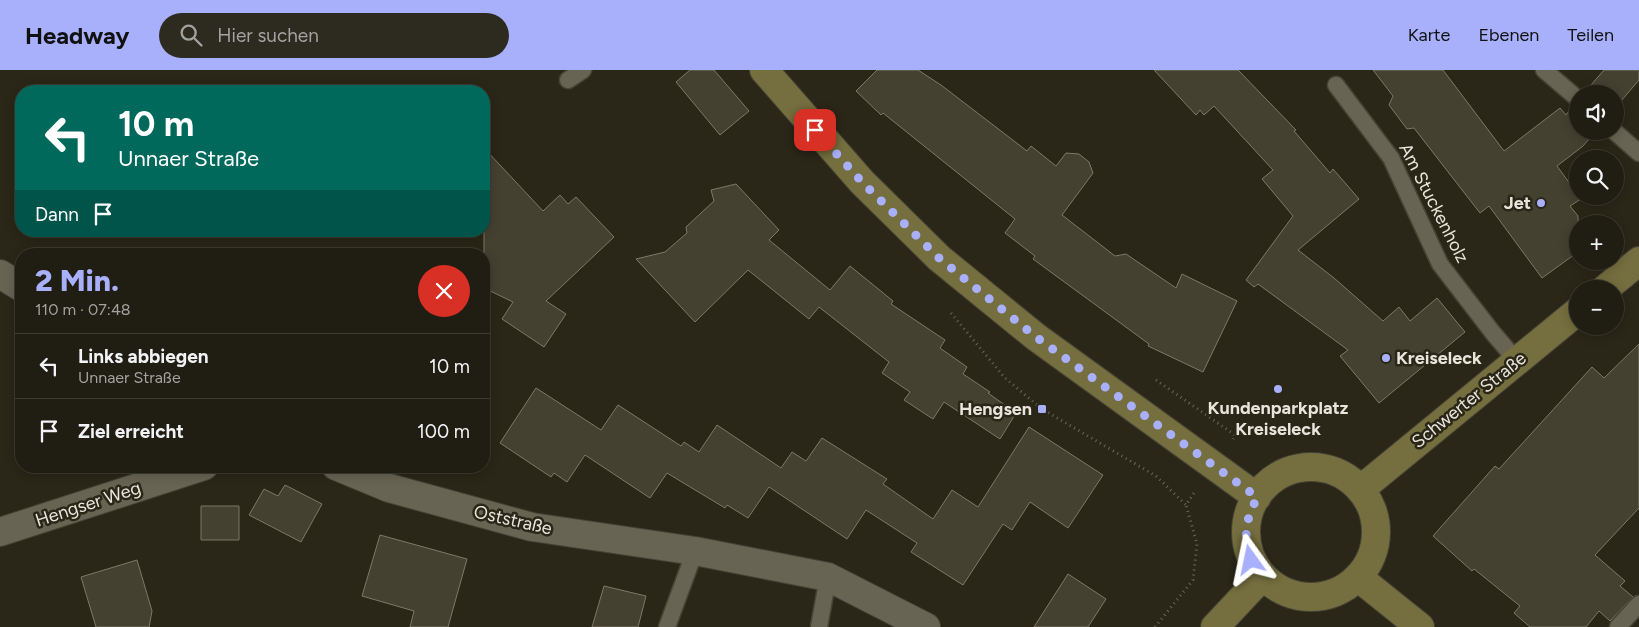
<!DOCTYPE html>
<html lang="de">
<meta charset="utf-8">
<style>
body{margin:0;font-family:Figtree,sans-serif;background:#2d2a20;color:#f1f3f6;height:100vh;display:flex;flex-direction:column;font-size:19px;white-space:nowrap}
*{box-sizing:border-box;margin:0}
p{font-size:16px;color:#a2a29f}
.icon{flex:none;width:28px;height:28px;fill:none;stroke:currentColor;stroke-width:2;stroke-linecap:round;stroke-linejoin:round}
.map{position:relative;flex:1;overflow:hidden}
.side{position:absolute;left:15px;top:178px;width:475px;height:225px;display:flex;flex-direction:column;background:#201d12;border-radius:20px;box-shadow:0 2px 12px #0003,0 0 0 1px #3d3b32}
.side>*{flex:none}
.hud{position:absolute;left:15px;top:15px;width:475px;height:152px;border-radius:20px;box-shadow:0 2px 12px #0003,0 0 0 1px #3d3b32;background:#00695c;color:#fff;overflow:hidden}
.buttons{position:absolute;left:1569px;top:15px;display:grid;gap:10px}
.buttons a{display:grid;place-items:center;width:55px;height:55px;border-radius:50%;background:#201d12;box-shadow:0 2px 12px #0003,0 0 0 1px #3d3b32;font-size:25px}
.pin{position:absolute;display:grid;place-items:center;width:42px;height:42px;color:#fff;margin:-21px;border-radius:10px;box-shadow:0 2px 8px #0006}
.me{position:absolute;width:55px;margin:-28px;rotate:348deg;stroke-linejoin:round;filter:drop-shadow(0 0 4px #0008)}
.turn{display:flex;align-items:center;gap:18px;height:105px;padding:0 20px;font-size:22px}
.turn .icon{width:65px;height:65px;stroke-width:2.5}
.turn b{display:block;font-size:35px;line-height:42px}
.then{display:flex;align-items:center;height:48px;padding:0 20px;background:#0003;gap:10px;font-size:19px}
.round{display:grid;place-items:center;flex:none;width:52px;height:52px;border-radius:26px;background:#2d2a20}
.head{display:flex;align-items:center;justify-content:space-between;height:85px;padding:0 20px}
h1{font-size:30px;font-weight:800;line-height:38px;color:#a8b0fc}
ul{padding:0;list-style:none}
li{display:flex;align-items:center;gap:15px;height:65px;padding:0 20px;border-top:1px solid #3d3b32}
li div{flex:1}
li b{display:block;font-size:19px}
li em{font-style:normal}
header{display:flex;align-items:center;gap:30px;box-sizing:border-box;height:70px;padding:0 25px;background:#a8b0fc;color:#111}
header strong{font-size:24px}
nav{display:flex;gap:28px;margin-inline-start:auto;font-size:18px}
.search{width:350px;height:45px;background:#2d2a20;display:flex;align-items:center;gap:12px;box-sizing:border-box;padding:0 18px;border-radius:28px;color:#a2a29f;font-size:19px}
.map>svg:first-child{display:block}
</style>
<header>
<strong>Headway</strong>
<div class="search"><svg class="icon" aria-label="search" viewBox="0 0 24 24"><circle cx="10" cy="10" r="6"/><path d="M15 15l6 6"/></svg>Hier suchen</div>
<nav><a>Karte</a><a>Ebenen</a><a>Teilen</a></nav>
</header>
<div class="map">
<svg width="1639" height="557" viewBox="0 0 1639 557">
<rect width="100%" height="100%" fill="#2a2718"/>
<path fill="#444131" stroke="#7d7968" d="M690,0H714L749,41L720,65L676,12Z
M877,0H918L941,15L1027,81L1031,76L1056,96L1066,83L1079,84L1089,92L1093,103L1062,145L1115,186L1126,184L1176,218L1182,204L1237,231L1203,302L1148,276L1149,274L1033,189L1035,186L1005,163L1015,149L883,43L881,45L856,21Z
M1154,0H1238L1296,60L1294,61L1330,103L1333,99L1359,129L1298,180L1334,208L1383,251L1399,237L1410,251L1437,228L1465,262L1379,333L1340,286L1348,280L1258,214L1254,217L1246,210L1293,146L1262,109L1273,100L1214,36L1204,45L1200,40L1196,45Z
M1373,0H1443L1504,81L1560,38L1566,45L1572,37L1578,39V61H1596L1583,76L1557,96L1581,129L1570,136L1578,146V182L1542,208L1489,136L1480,143L1414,58L1407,59L1389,35L1393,26Z
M1604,0H1639V10L1615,38V24H1586L1585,22Z
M484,78L543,141L560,125L568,134L576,127L614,167L546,231L566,244L544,277L502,249L513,232L484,218Z
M736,114L779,160L769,170L830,220L850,196L893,231L891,234L945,270L940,278L967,297L963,304L990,322L988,323L1016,343L1000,369L944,332L933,349L904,330L910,322L882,303L889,292L819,237L809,249L748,200L695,252L636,189L665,182L687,163L686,157L714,131L711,120Z
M1639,274V438L1595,485L1625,511L1620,516L1633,527L1610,551L1599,541L1586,557H1530L1514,543L1520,536L1474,499L1472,501L1433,466L1495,396L1499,399L1592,297L1604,308Z
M536,318L601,360L618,335L681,376L684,372L699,382L717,355L781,398L792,382L806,391L822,368L887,409L883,414L933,449L952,420L978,437L1029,357L1103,405L1068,458L1030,432L1012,460L1003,454L963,515L911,482L917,473L866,440L847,469L769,417L748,448L727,435L725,438L667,403L650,428L585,385L567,412L554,403L551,407L500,373Z
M285,415L322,434L301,472L249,445L264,419L278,426Z
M201,436H239V470H201Z
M380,465L467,489L448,557H410L414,541L362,526Z
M137,490L152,541L149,557H96L81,507Z
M1068,504L1106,529L1088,557H1034Z
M604,516L646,526L638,557H592Z"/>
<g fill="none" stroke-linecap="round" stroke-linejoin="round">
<defs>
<path id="lane" d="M1544,0L1578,29
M568,10L583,0
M1336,15L1391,88L1440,194L1493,263L1517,291
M1614,61L1639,83
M667,557L695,481
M819,557L828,507
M1618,557L1639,534"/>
<path id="street" d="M0,204L21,217
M336,396L389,418L532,457L695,481L828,507L926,557
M0,462L204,396"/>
<path id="secondary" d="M764,0L862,112L939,188L1036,267L1257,427
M1605,219L1639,191
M1246 462a65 65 0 1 1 130 0a65 65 0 1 1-130 0Z
M1361,419L1578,241
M1359,508L1420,557
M1215,557L1262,507"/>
</defs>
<use href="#lane" stroke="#464337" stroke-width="19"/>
<use href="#street" stroke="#464337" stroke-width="30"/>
<use href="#secondary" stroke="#464337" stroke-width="30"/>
<path stroke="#686658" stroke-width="3" stroke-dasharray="1 4" stroke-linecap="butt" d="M951,243L1005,308L1042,339L1156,406L1186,435L1194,423
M1156,310L1235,365L1233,369
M1155,557L1193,510L1197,474L1186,435"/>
<use href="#lane" stroke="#676453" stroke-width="16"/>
<use href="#street" stroke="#676453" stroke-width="28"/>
<use href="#secondary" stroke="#756e3e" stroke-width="28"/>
</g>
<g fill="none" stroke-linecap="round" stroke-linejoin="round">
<path stroke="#a8b0fc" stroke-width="9" stroke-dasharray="0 16.2" d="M815,60L862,112L939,188L1036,267L1257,427C1245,455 1243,460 1251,490"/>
</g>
<g fill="#a8b0fc" stroke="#2a2718" stroke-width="2">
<circle cx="1541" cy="133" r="5"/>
<circle cx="1386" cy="288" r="5"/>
<circle cx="1278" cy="319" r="5"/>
<rect x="1037" y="334" width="10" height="10" rx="2.5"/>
</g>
<g text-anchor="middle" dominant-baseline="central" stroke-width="5" stroke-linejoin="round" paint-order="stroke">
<g font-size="18" fill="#e8e6dc" stroke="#2a2718">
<text transform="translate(1434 133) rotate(63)">Am Stuckenholz</text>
<text transform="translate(1469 330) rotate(-39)">Schwerter Straße</text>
<text transform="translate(88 434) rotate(-18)">Hengser Weg</text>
<text transform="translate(513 450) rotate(13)">Oststraße</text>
</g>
<g font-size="18" font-weight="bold" fill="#e8e6dc" stroke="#2a2718" text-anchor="end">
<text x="1531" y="133">Jet</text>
<text x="1396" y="288" text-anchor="start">Kreiseleck</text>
<text x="1278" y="338" text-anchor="middle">Kundenparkplatz<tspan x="1278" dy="21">Kreiseleck</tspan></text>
<text x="1032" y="339">Hengsen</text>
</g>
</g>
</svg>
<div class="buttons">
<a><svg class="icon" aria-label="sound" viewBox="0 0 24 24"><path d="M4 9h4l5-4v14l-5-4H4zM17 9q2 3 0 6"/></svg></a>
<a><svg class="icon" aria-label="search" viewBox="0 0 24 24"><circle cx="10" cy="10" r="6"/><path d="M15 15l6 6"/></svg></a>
<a>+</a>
<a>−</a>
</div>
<div class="pin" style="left:815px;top:60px;background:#d93025"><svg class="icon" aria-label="arrive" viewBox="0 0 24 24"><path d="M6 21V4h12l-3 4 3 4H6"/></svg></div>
<svg class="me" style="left:1251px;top:490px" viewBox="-20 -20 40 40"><path d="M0-17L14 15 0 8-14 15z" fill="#a8b0fc" stroke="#fff" stroke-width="4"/></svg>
<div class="hud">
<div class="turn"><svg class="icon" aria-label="left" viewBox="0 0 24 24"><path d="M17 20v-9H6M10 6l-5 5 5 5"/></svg><div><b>10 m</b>Unnaer Straße</div></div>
<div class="then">Dann<svg class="icon" aria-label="arrive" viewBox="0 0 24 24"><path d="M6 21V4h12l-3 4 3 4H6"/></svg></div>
</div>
<section class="side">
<div class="head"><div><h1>2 Min.</h1><p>110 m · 07:48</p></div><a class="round" style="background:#d93025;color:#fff"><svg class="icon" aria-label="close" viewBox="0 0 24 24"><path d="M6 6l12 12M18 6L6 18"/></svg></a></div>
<ul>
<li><svg class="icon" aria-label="left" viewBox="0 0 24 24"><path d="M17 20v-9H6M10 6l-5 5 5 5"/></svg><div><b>Links abbiegen</b><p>Unnaer Straße</p></div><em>10 m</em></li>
<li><svg class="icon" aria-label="arrive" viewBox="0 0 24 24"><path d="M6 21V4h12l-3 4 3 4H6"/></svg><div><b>Ziel erreicht</b></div><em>100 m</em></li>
</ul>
</section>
</div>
